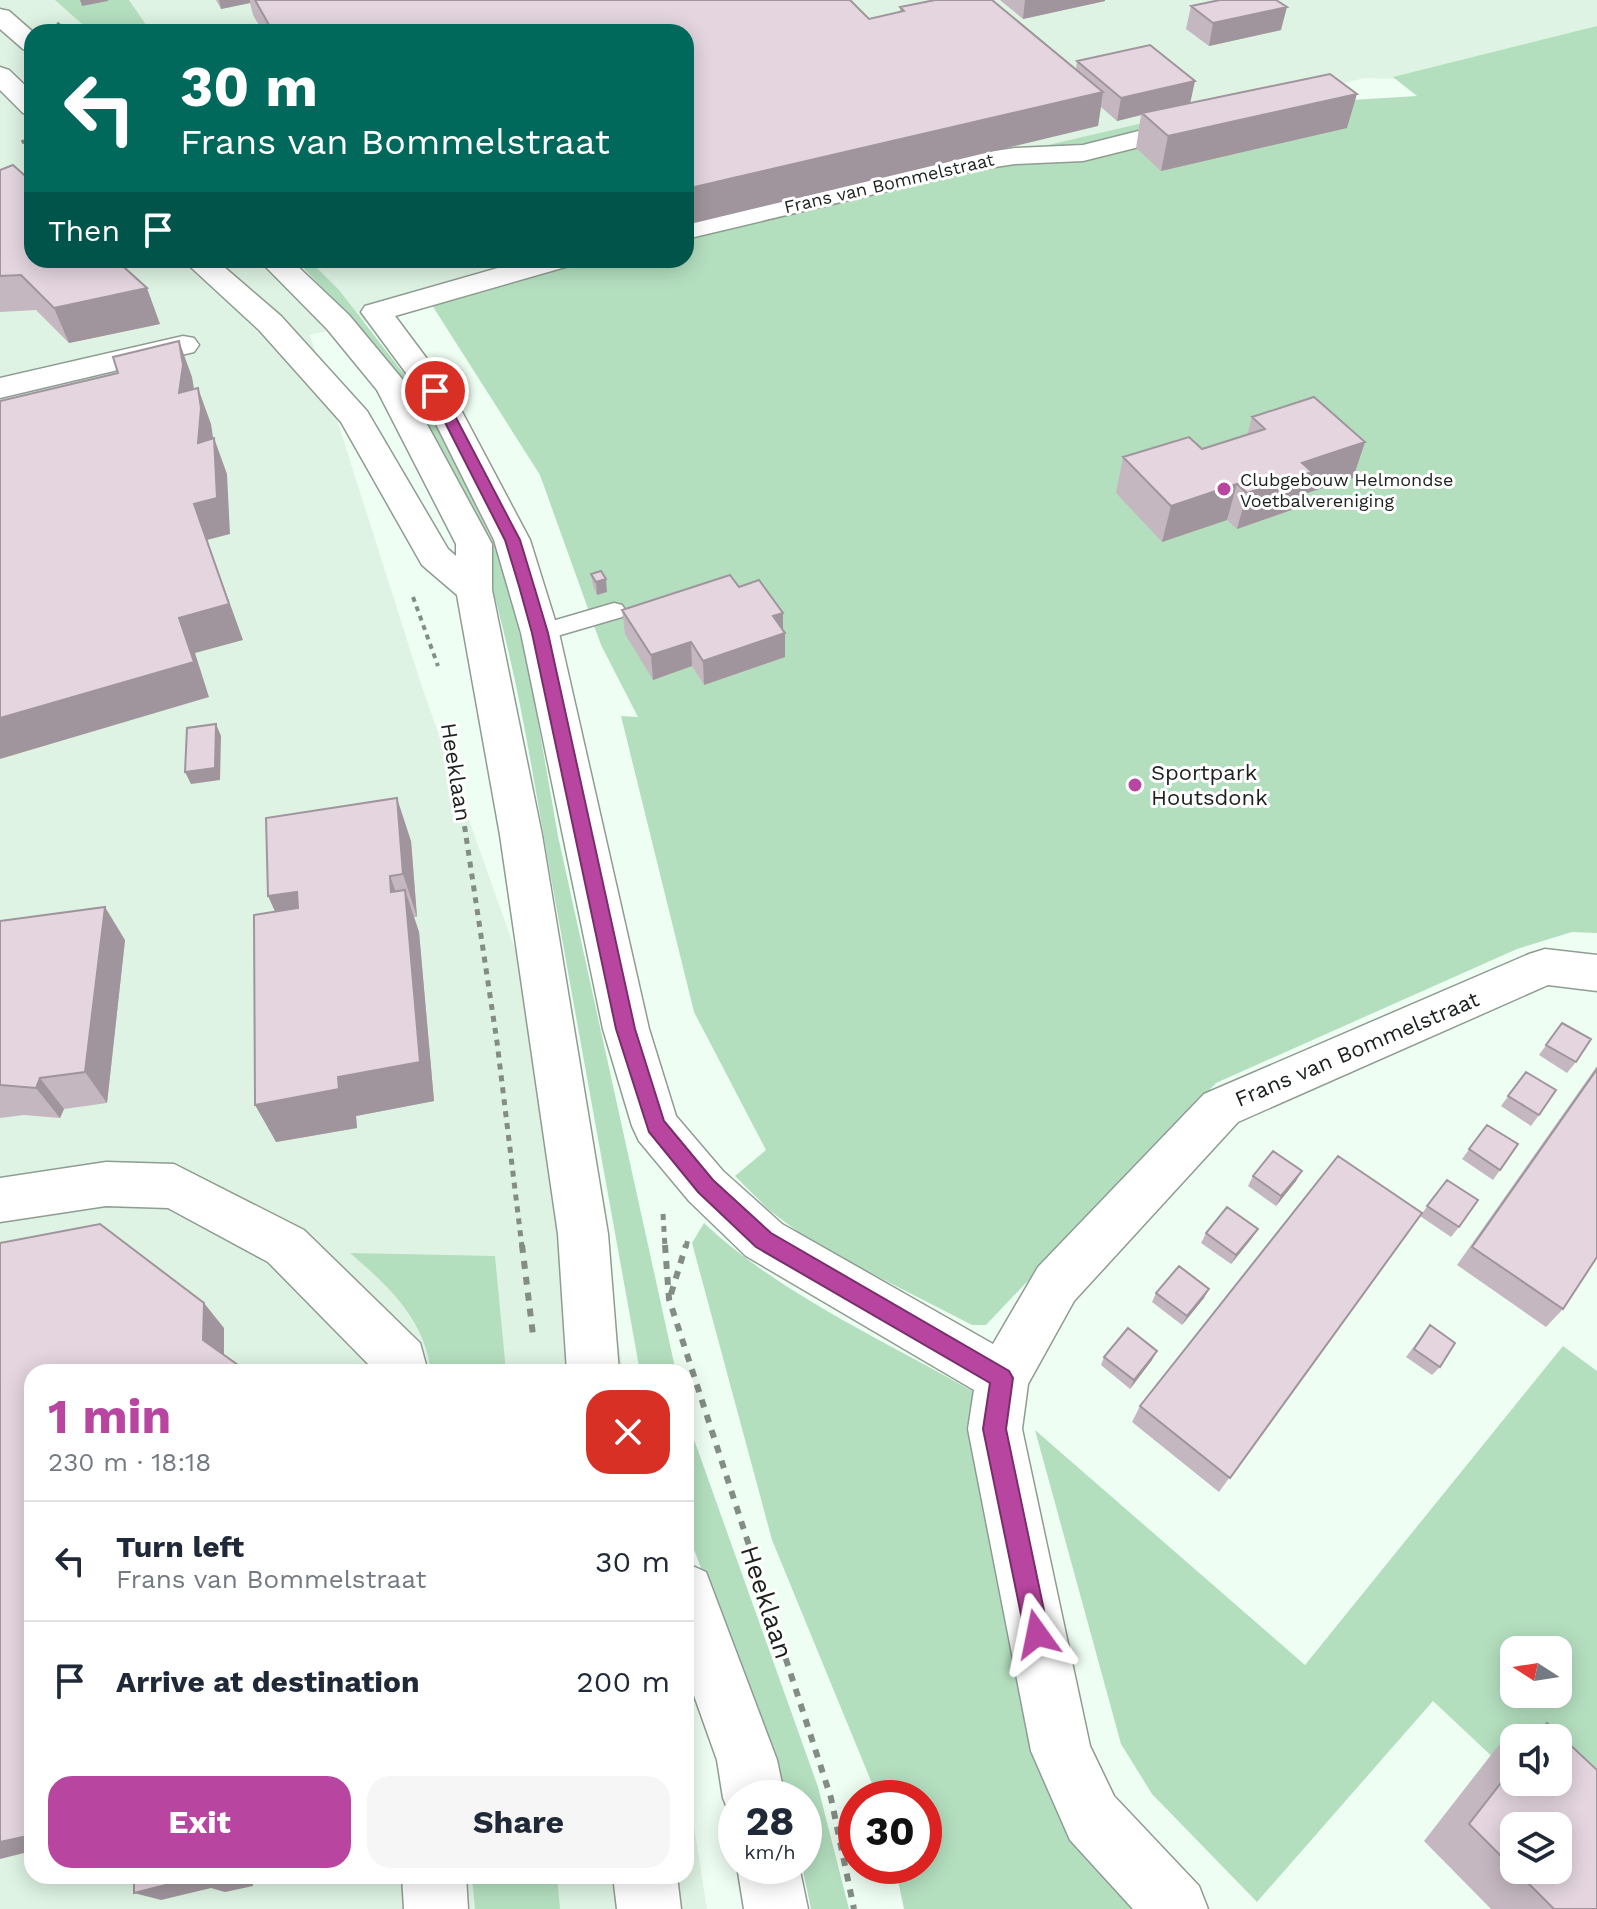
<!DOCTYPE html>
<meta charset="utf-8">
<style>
body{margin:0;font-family:"Work Sans",sans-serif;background:#f6f6f7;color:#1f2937;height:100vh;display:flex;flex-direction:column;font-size:30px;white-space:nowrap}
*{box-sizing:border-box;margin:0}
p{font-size:26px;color:#747a83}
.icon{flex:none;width:44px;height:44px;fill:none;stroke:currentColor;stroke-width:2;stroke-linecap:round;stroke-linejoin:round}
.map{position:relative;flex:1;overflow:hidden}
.side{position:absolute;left:24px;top:1364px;width:670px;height:520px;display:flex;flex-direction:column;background:#fff;border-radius:24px;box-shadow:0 4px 20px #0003}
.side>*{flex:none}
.top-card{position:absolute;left:24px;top:24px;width:670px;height:244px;border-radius:24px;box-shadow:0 4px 20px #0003;background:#00695c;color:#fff;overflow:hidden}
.needle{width:52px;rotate:282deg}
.tools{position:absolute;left:1500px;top:1636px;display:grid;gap:16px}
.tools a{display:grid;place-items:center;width:72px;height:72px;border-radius:16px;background:#fff;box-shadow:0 4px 20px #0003;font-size:40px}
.speed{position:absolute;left:718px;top:1780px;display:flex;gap:16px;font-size:40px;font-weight:700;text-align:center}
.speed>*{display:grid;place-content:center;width:104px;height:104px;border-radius:50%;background:#fff;box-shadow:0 4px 20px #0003;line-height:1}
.speed small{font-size:20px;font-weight:400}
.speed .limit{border:12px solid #d22;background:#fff;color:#111}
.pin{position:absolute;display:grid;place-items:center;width:68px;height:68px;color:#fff;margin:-34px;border:4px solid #fff;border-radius:50%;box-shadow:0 2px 8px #0007}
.me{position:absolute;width:88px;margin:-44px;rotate:348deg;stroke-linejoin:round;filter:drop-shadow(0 0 6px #0008)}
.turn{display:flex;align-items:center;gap:28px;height:168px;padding:0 24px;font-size:36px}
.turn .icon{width:104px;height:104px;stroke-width:2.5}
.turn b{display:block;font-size:56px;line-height:68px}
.then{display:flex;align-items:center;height:76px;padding:0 24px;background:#0003;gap:16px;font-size:30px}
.round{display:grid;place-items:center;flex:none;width:84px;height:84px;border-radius:24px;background:#f6f6f7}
.summary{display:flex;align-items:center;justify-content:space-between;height:136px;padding:0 24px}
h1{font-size:48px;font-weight:700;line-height:60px;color:#b846a1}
.primary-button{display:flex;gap:16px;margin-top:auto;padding:16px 24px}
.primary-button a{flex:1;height:92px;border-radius:24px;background:#b846a1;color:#fff;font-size:32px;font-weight:700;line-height:92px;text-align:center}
.primary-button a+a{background:#f6f6f7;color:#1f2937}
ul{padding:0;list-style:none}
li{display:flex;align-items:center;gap:24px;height:120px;padding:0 24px;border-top:2px solid #e0e1e3}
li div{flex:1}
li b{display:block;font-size:30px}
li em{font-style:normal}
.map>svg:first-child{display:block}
</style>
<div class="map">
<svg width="1597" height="1909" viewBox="0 0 1597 1909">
<rect width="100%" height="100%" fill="#effef3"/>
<path fill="#def3e3" d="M0,0H1597V49L1486,82L1365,78L686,243V32H32V260H617L310,335L422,687L591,1164L623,1372H32V1876H686V1774L707,1909H0Z"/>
<path fill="#b4dfbf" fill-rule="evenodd" d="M55,0H129L151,32H91Z
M1597,26V933L1572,932L1517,949L1216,1083L986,1325H972L814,1244L769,1210L735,1176L766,1150L694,1012L621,716L638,717L601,645L540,475L423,291L554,260H686V229L1203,109L1417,96L1393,77Z
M296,260H309L339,290L429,406L501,560L529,670L558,836L676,1372H640C610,1205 580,1039 550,872C527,744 509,611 458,491C421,403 362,328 296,260Z
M704,1223C778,1293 885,1341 974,1392L1023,1662L1179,1909H904L895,1866H924V1798H878L772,1540L692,1243Z
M350,1253L495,1256L506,1372H431C424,1318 389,1287 350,1253Z
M1563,1346L1597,1371V1854L1558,1782V1738H1514V1777L1433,1701L1257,1902L1152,1794L1121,1744L1035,1430L1305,1665ZM1514,1650H1558V1694H1514Z
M686,1417L818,1787L849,1909H811L802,1866L804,1798H787L686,1528Z
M472,1876H557L560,1909H475Z"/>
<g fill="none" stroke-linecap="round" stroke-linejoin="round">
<defs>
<path id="lane" d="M614,603L622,605L626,611L622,617L540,641L532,639L528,633L532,627Z"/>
<path id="street" d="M1186,119L1195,121L1199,127L1195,133L1083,161L1015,164L975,170L686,239V221L975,154L1015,148L1083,145Z
M526,260H574L569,266L395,316L451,391L530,540L559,633L649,1029L676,1116L723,1171L782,1224L993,1344L1038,1267L1204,1094L1529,954L1545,949L1597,955V991L1548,985L1238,1122L1074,1301L1028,1384L1022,1429L1090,1746L1114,1796L1199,1886L1208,1909H1133L1070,1840L1031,1751L968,1429L974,1390L746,1256L689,1201L639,1141L632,1126L603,1029L521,633L494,540L420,392L361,312L365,306Z
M183,336L194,338L199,345L194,352L0,398V378Z
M106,1162L174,1164L304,1230L420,1343L428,1372H376L268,1262L168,1208L106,1206L0,1222V1178Z
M402,1876H466L468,1909H404Z"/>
<path id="secondary" d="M0,9L9,11L33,32L32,52L23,49L0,29Z
M0,67L9,70L32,92V115L23,113L0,90Z
M183,260H216L281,316L367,411L448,549L456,556V544L377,390L327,329L259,260H291L349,315L403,380L492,544V590L542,835L608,1234L619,1372H567L558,1234L500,835L457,595L422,565L341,422L259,330Z
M686,1563L706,1572L777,1760L785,1798H736V1821L732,1820L723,1798L717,1760L686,1673Z
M737,1866H799L808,1909H744Z
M613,1876H677L681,1909H617Z"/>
</defs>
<use href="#lane" stroke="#8f9c92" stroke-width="3"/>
<use href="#street" stroke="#8f9c92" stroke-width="3"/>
<use href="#secondary" stroke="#8f9c92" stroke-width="3"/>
<path stroke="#838d85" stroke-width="3" stroke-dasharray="4 4" stroke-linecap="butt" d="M57,23L69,32
M22,140L32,157"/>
<path stroke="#838d85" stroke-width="4" stroke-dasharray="5 5" stroke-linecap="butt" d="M413,597L438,666"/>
<path stroke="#838d85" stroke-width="5" stroke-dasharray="6 6" stroke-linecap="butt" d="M452,743L497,1042L522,1247
M663,1214L665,1247
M686,1247L688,1239"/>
<path stroke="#838d85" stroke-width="6" stroke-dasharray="8 8" stroke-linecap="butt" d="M522,1245L533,1335
M665,1245L669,1299L831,1798L854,1909
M671,1294L686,1245"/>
<use href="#lane" fill="#fff" fill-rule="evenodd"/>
<use href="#street" fill="#fff" fill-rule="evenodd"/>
<use href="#secondary" fill="#fff" fill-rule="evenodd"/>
</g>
<path fill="#c4b7c0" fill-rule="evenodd" d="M216,0H850L869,19L900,12V7L1076,69L1077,61L1190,103L1347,128L1161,171L1136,148L1141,115L1117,121L1101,107L1098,126L686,32H263L253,15L250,3L221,9Z
M1000,0H1105V1L1023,19Z
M1191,6L1281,30L1209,46L1186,29Z
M0,170L160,324L69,343L36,310L0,312Z
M1252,417L1365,442L1353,478L1304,494L1300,507L1237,529L1227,520L1162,542L1116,493L1123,457L1202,449L1247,435Z
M591,574L607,592L597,595L593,586Z
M739,587L783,630L785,657L704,685L692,666L653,680L625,634L622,610Z
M411,841L417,917H414L419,932L434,1101L356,1116L357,1128L276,1142L274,912Z
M0,921L125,940L107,1103L64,1109L60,1118L24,1115L0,1118Z
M1562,1023L1576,1062L1567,1073L1539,1055Z
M1597,1066V1257L1563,1309L1546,1327L1457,1265Z
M1526,1072L1539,1115L1531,1126L1501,1106Z
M1487,1125L1500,1170L1493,1180L1462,1159Z
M1253,1176L1296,1181L1276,1206L1248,1186Z
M1447,1180L1459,1227L1451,1237L1420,1216Z
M1422,1213L1219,1492L1132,1422L1140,1406Z
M1206,1233L1252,1238L1231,1264L1201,1243Z
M1156,1293L1204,1298L1182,1325L1152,1302Z
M1430,1325L1440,1367L1432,1375L1406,1357Z
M1104,1357L1152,1360L1130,1389L1101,1365Z
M1547,1723L1597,1770V1909H1491L1424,1841L1498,1746L1514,1738V1782H1558V1738H1514ZM1514,1826H1558V1870H1514Z"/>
<path fill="#a0959c" d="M80,0H108V1L82,6Z
M219,0H250V3L221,9Z
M1025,0H1105V1L1023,19Z
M1287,7L1281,30L1209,46L1213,23Z
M1195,81L1190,104L1142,113L1141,115L1117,121L1121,98Z
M1103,92L1098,126L686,225V189Z
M1357,94L1347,128L1161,171L1168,136Z
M147,288L160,324L69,343L54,308Z
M179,341L192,377L196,401L179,393Z
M198,388L211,424L214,444L198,443Z
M214,438L227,474L230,534L207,540L243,640L195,653L209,697L0,759V718L179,618L194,504Z
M1365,442L1353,478L1304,494L1300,507L1237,529L1247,493L1302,463Z
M1237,484L1227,520L1162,542L1171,506Z
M606,579L607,592L597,595L596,582Z
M783,613V633H785V657L704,685L703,661L773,616Z
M691,642L692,666L653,680L651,655Z
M216,724L221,736L220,780L191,784L185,772Z
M397,798L411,841L417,917L403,874Z
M390,876L405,918L391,892Z
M405,890L419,932L434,1101L356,1116L357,1128L276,1142L255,1105L338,1077Z
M297,892L315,934L287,938L268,896Z
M105,907L125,940L107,1103L85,1072Z
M40,1078L64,1109L60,1118L36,1088Z
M1302,1171L1296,1181L1276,1206L1281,1196Z
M1258,1229L1252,1238L1231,1264L1236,1255Z
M1209,1289L1204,1298L1182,1325L1187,1316Z
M204,1303L224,1328V1364L203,1340Z
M1157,1351L1152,1360L1130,1389L1134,1380Z
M32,1835V1851L0,1859V1842Z
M201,1876H248L253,1878V1886L225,1892L211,1888L161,1900L134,1893Z"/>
<path fill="#e4d5df" stroke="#a0959c" stroke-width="2" d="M255,0H850L869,19L904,11L900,7L935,0H992L1103,92L686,189V32H273Z
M1220,0H1276L1287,7L1213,23L1191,6Z
M1150,45L1195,81L1121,98L1077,61Z
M1330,74L1357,94L1168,136L1142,113Z
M13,165L32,182V260H116L147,288L54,308L21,275L0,276V170Z
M179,341L183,365L179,393L198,388L201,408L198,443L214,438L217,498L194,504L229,604L179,618L194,662L0,718V401L118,373L113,357Z
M1314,397L1365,442L1302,463L1312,472L1247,493L1237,484L1171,506L1123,457L1189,437L1202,449L1265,429L1252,417Z
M601,571L606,579L596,582L591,574Z
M730,575L739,587L759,580L783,613L773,616L785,633L703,661L691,642L651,655L622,610Z
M216,724L215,768L185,772L187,728Z
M397,798L403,874L390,876L391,892L405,890L420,1062L338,1077L339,1089L255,1105L254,915L298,908L297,892L268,896L266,818Z
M105,907L85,1072L40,1078L36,1088L0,1085V921Z
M1562,1023L1591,1039L1576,1062L1546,1045Z
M1597,1069V1257L1563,1309L1472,1247Z
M1526,1072L1556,1090L1539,1115L1508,1096Z
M1487,1125L1518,1144L1500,1170L1469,1149Z
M1273,1151L1302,1171L1281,1196L1253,1176Z
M1338,1156L1422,1213L1230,1478L1140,1406Z
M1447,1180L1478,1200L1459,1227L1427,1206Z
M1227,1207L1258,1229L1236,1255L1206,1233Z
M100,1224L204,1303L203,1340L245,1370V1372H32V1835L0,1842V1243Z
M1179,1266L1209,1289L1187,1316L1156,1293Z
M1430,1325L1455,1343L1440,1367L1414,1349Z
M1128,1328L1157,1351L1134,1380L1104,1357Z
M1547,1723L1597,1770V1909H1554L1515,1870H1558V1826H1514V1869L1469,1824L1514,1766V1782H1558V1738H1535Z
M134,1876H230V1878L200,1885L201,1876L134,1893Z"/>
<path fill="#b846a1" stroke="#782e69" stroke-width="2" d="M435,387L442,391L520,540L534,586L548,633L635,1029L664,1121L713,1180L771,1233L1009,1371L1013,1378L1006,1429L1049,1634L1045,1642L1037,1646L1028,1642L1025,1634L983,1429L990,1383L756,1247L698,1192L649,1132L616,1029L532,633L519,586L505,540L429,391Z"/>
<g fill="#b846a1" stroke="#fff" stroke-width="3">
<circle cx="1224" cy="489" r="8"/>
<circle cx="1135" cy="785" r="8"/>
</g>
<g text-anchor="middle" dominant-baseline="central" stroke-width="6" stroke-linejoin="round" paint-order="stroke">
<g font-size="18" fill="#1c211d" stroke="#fff">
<text transform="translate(889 183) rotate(-13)">Frans van Bommelstraat</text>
</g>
<g font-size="18" fill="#1c211d" stroke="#fff" text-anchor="start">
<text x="1240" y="479">Clubgebouw Helmondse<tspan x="1240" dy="21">Voetbalvereniging</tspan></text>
</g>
<g font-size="22" fill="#1c211d" stroke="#fff">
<text transform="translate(456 772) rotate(81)">Heeklaan</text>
<text transform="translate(1357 1049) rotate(-23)">Frans van Bommelstraat</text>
</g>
<g font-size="22" fill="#1c211d" stroke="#fff" text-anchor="start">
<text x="1151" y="772">Sportpark<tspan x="1151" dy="25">Houtsdonk</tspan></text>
</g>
<g font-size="26" fill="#1c211d" stroke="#fff">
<text transform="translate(767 1602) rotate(72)">Heeklaan</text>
</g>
</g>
</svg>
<div class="tools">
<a><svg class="needle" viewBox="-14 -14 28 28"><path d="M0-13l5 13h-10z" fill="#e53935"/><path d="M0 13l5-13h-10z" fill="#747a83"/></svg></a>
<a><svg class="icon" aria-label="sound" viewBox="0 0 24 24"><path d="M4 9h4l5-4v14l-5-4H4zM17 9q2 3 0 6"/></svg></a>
<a><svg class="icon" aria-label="layers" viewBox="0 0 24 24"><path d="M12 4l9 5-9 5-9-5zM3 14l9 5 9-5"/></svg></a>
</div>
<div class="speed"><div>28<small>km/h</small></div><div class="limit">30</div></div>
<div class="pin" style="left:435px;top:391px;background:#d93025"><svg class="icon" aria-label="arrive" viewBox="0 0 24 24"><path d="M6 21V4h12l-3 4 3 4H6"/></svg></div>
<svg class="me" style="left:1037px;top:1634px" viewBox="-20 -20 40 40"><path d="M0-17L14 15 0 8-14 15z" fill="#b846a1" stroke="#fff" stroke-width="4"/></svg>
<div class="top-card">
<div class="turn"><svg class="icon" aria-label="left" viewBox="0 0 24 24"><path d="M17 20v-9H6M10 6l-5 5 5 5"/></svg><div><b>30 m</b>Frans van Bommelstraat</div></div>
<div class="then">Then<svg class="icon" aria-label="arrive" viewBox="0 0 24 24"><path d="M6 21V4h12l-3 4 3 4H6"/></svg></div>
</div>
<section class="side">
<div class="summary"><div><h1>1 min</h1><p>230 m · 18:18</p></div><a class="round" style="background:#d93025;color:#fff"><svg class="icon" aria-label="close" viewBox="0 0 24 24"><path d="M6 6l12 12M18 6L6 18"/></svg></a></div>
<ul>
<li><svg class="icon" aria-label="left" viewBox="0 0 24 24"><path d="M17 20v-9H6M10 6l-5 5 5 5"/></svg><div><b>Turn left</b><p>Frans van Bommelstraat</p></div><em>30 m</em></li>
<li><svg class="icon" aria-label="arrive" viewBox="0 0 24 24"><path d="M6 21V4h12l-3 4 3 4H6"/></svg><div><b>Arrive at destination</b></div><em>200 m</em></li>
</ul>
<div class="primary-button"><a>Exit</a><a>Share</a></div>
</section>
</div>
